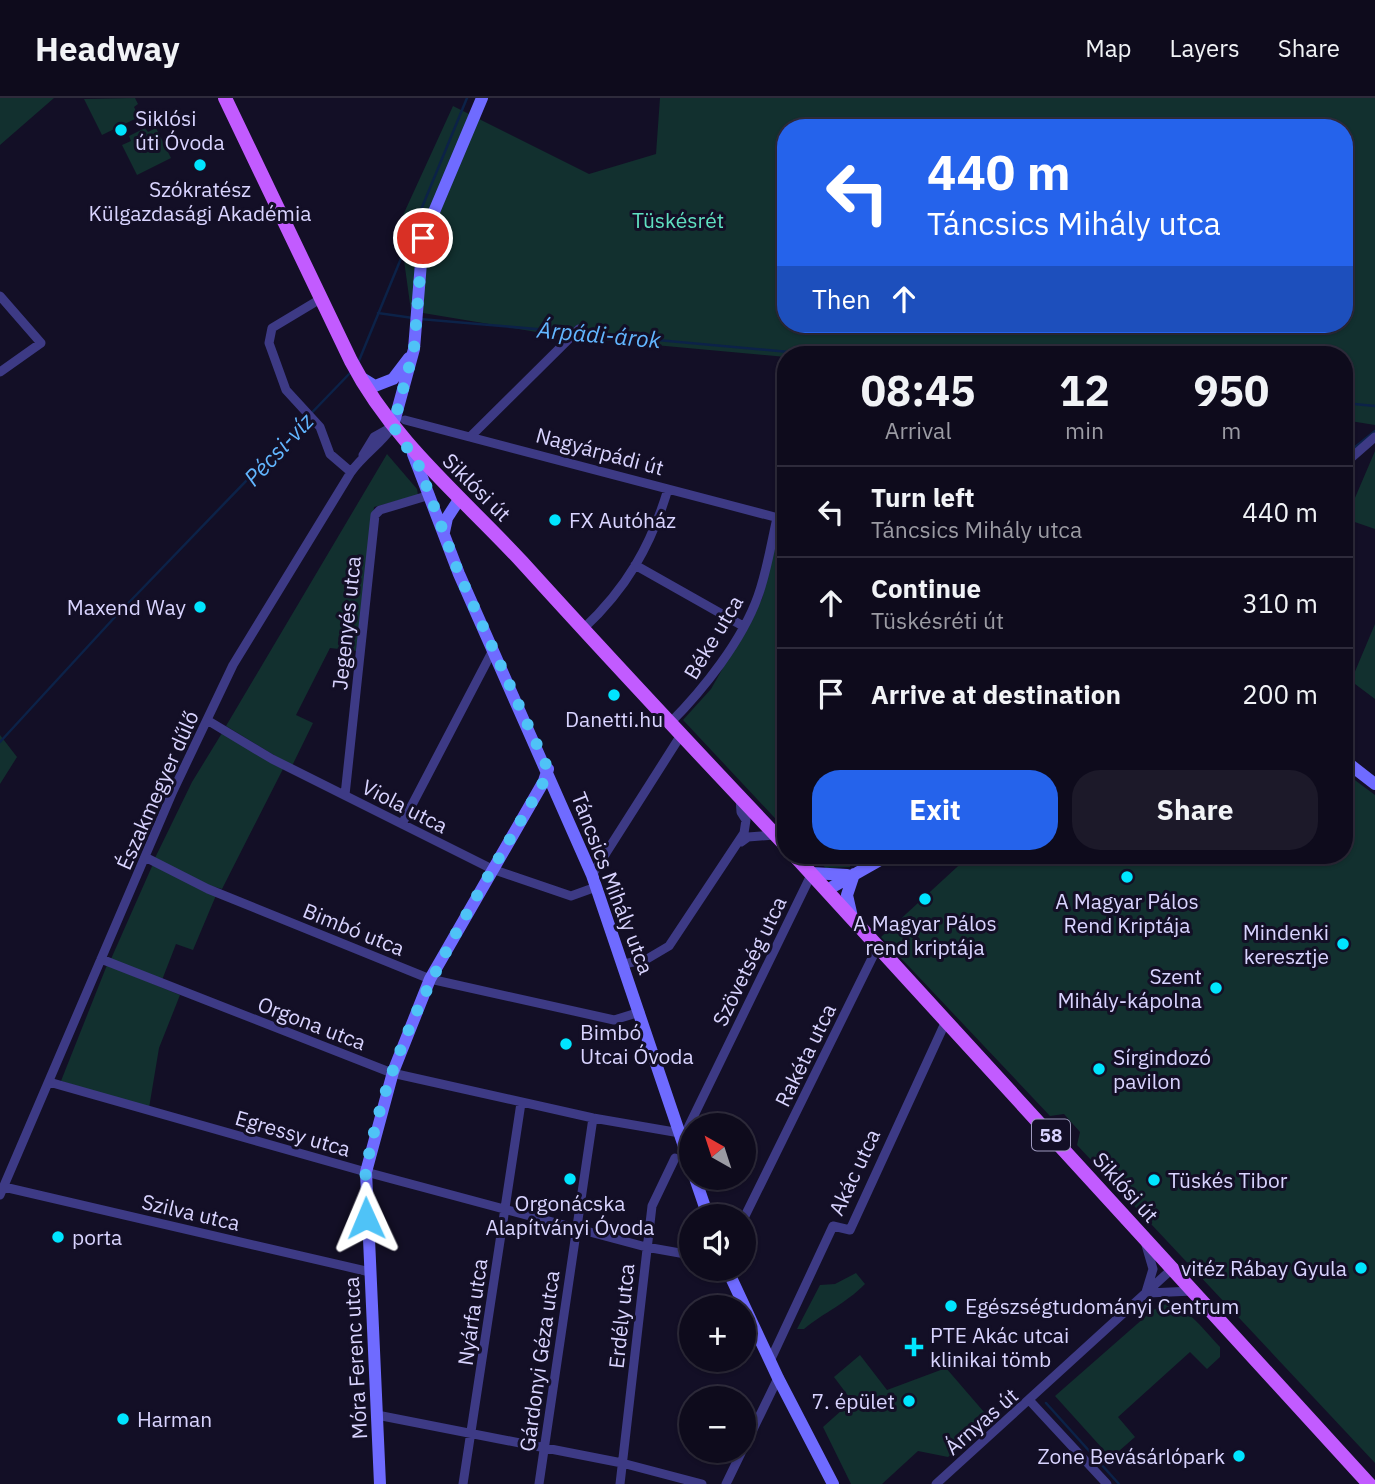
<!DOCTYPE html>
<meta charset="utf-8">
<style>
body{margin:0;font-family:"IBM Plex Sans",sans-serif;background:#1c1929;color:#f1f3f6;height:100vh;display:flex;flex-direction:column;font-size:26px;white-space:nowrap}
*{box-sizing:border-box;margin:0}
p{font-size:23px;color:#9b9ba3}
.icon{flex:none;width:38px;height:38px;fill:none;stroke:currentColor;stroke-width:2;stroke-linecap:round;stroke-linejoin:round}
.map{position:relative;flex:1;overflow:hidden}
.sheet{position:absolute;left:777px;top:248px;width:576px;height:518px;display:flex;flex-direction:column;background:#0e0b1c;border-radius:28px;box-shadow:0 2px 5px #0004,0 0 0 2px #2e2b3b}
.sheet>*{flex:none}
.guide{position:absolute;left:777px;top:21px;width:576px;height:214px;border-radius:28px;box-shadow:0 2px 5px #0004,0 0 0 2px #2e2b3b;background:#2563eb;color:#fff;overflow:hidden}
.needle{width:46px;rotate:321deg}
.tools{position:absolute;left:679px;top:1015px;display:grid;gap:14px}
.tools a{display:grid;place-items:center;width:77px;height:77px;border-radius:50%;background:#0e0b1c;box-shadow:0 2px 5px #0004,0 0 0 2px #2e2b3b;font-size:35px}
.pin{position:absolute;display:grid;place-items:center;width:60px;height:60px;color:#fff;margin:-30px;border:4px solid #fff;border-radius:50%;box-shadow:0 2px 7px #0007}
.me{position:absolute;width:77px;margin:-38px;rotate:359deg;stroke-linejoin:round;filter:drop-shadow(0 0 5px #0008)}
.turn{display:flex;align-items:center;gap:24px;height:147px;padding:0 35px;font-size:32px}
.turn .icon{width:91px;height:91px;stroke-width:2.5}
.turn b{display:block;font-size:49px;line-height:60px}
.then{display:flex;align-items:center;height:66px;padding:0 35px;background:#0003;gap:14px;font-size:26px}
.eta{display:flex;justify-content:space-evenly;align-items:center;height:119px;text-align:center}
.eta b{font-size:42px;font-weight:700;line-height:49px}
.primary-button{display:flex;gap:14px;margin-top:auto;padding:14px 35px}
.primary-button a{flex:1;height:80px;border-radius:28px;background:#2563eb;color:#fff;font-size:28px;font-weight:700;line-height:80px;text-align:center}
.primary-button a+a{background:#1c1929;color:#f1f3f6}
ul{padding:0;list-style:none}
li{display:flex;align-items:center;gap:21px;height:91px;padding:0 35px;border-top:2px solid #2e2b3b}
li div{flex:1}
li b{display:block;font-size:26px}
li em{font-style:normal}
header{display:flex;align-items:center;gap:42px;box-sizing:border-box;height:98px;padding:0 35px;background:#0e0b1c;border-bottom:2px solid #2e2b3b}
header strong{font-size:33px}
nav{display:flex;gap:38px;margin-inline-start:auto;font-size:24px}
.map>svg:first-child{display:block}
</style>
<header>
<strong>Headway</strong>
<nav><a>Map</a><a>Layers</a><a>Share</a></nav>
</header>
<div class="map">
<svg width="1375" height="1386" viewBox="0 0 1375 1386">
<rect width="100%" height="100%" fill="#130f26"/>
<path fill="#12302f" fill-rule="evenodd" d="M0,0H54L0,47Z
M135,0L138,6L134,9L139,19L102,37L84,1Z
M660,0H1375V327L1344,322V257L786,259L567,239L411,213L399,126L453,8L589,76L656,56ZM786,30H1344V226H786Z
M145,30L148,34L156,30L171,60L137,77L122,47L131,43L129,38Z
M1375,353V431L1346,421Z
M387,356L417,391L418,397L374,409L356,553L330,550L296,617L313,625L292,668L226,628Z
M780,426L786,427V732L683,622L711,591L762,501Z
M1375,526V601L1351,583Z
M222,635L284,669L222,791L208,787L155,760L192,684Z
M0,637L17,659L0,686Z
M1344,674L1375,697V1365L1077,1047L1080,1034L1064,1016L1050,1018L881,839L969,758H1344Z
M811,758H838L852,763L850,769L826,770Z
M153,766L217,795L193,852L176,846L162,882L111,861Z
M107,867L180,897L159,950L149,1010L61,983Z
M856,1175L865,1186C844,1207 826,1213 804,1231H797L820,1187L835,1186Z
M1168,1205C1190,1212 1204,1232 1220,1249V1259L1207,1271L1190,1254L1118,1319L1135,1339L1111,1360L1055,1298L1153,1212Z
M860,1257L887,1292L946,1270L990,1321L948,1359L918,1353L882,1386H851L823,1329L852,1303L834,1279Z"/>
<g fill="none" stroke-linecap="round" stroke-linejoin="round">
<path stroke="#0c2248" stroke-width="2.5" d="M378,215L413,220
M420,221L570,234
M580,235L821,257
M358,265L467,0
M1344,305L1375,308
M1344,358L1375,333
M0,644L114,520L352,273
M1046,1305L1119,1386"/>
<path stroke="#3d3a85" stroke-width="9" d="M0,198L41,245L0,274
M322,200L272,230L269,245L286,292L320,329L330,356L351,374
M405,322L786,422
M470,339L579,231
M363,357L374,339L392,329
M1344,366L1375,339
M635,467L743,528
M583,531C626,491 651,448 668,391
M207,622L272,661L492,771L571,798L596,789
M670,625C703,592 742,543 758,498C767,473 771,446 777,420
M345,697L375,417L380,412L430,397
M402,726L493,552
M741,744L748,739L775,737
M145,759L208,791L430,881L614,922L640,914
M592,777L681,637
M101,861L392,975L593,1020L680,1035
M624,866L647,861L669,848L744,735L746,722L741,714L740,700
M49,984L366,1074L646,1149L691,1157
M682,1042L812,775
M4,1089L370,1174
M0,1097L173,693L233,567L351,374C364,356 381,346 393,328
M744,1120L878,848
M1146,1147L1153,1171L1146,1194
M1148,1195L1193,1193
M770,1263L833,1128L850,1132L946,923
M1030,1303L1107,1386
M377,1317L622,1365L702,1386
M744,1350L778,1280
M463,1386L521,1005
M539,1386L593,1020
M620,1386L652,1108L675,1060
M726,1386L742,1353
M936,1386L1172,1171"/>
<path stroke="#6f6bff" stroke-width="12" d="M362,280L375,288L393,281L409,260
M393,328L414,251L423,140L482,0
M413,356L459,476L592,777L691,1069
M444,434L447,420L460,400
M1344,662L1375,686
M812,775L847,777
M827,792L887,758
M852,819L847,797L854,776
M695,1080L708,1118
M727,1171L778,1280L833,1386
M380,1386L366,1074L393,974L430,881L544,683L548,671"/>
<path stroke="#c25bff" stroke-width="14" d="M225,0L351,263C393,344 462,399 522,464C609,560 697,654 786,748
M795,758L1369,1386"/>
</g>
<g fill="none" stroke-linecap="round" stroke-linejoin="round">
<path stroke="#4fc3f7" stroke-width="12" stroke-dasharray="0 21.6" d="M366,1120C366,1105 364,1087 366,1072C391,929 473,806 544,683L548,671L459,476L419,368L393,328L414,251L423,140"/>
</g>
<g fill="#00e5ff" stroke="#130f26" stroke-width="2.5">
<circle cx="121" cy="32" r="7"/>
<circle cx="200" cy="67" r="7"/>
<circle cx="555" cy="422" r="7"/>
<circle cx="200" cy="509" r="7"/>
<circle cx="614" cy="597" r="7"/>
<circle cx="1127" cy="779" r="7"/>
<circle cx="925" cy="801" r="7"/>
<circle cx="1343" cy="846" r="7"/>
<circle cx="1216" cy="890" r="7"/>
<circle cx="566" cy="946" r="7"/>
<circle cx="1099" cy="971" r="7"/>
<circle cx="570" cy="1081" r="7"/>
<circle cx="1154" cy="1082" r="7"/>
<circle cx="58" cy="1139" r="7"/>
<circle cx="1361" cy="1170" r="7"/>
<circle cx="951" cy="1208" r="7"/>
<path d="M910.5 1238.5h7v7h7v7h-7v7h-7v-7h-7v-7h7z"/>
<circle cx="909" cy="1303" r="7"/>
<circle cx="123" cy="1321" r="7"/>
<circle cx="1239" cy="1358" r="7"/>
</g>
<g text-anchor="middle" dominant-baseline="central" stroke-width="6" stroke-linejoin="round" paint-order="stroke">
<rect fill="#130f26" stroke="#9e99be" stroke-width="2" x="1032" y="1021.5" width="38" height="31" rx="5"/>
<g font-size="19" font-weight="bold" fill="#d9d4ff">
<text x="1051" y="1037">58</text>
</g>
<g font-size="21" fill="#d9d4ff" stroke="#130f26" text-anchor="start">
<text x="135" y="20">Siklósi<tspan x="135" dy="24">úti Óvoda</tspan></text>
<text x="200" y="91" text-anchor="middle">Szókratész<tspan x="200" dy="24">Külgazdasági Akadémia</tspan></text>
<text x="569" y="422">FX Autóház</text>
<text x="186" y="509" text-anchor="end">Maxend Way</text>
<text x="614" y="621" text-anchor="middle">Danetti.hu</text>
<text x="1127" y="803" text-anchor="middle">A Magyar Pálos<tspan x="1127" dy="24">Rend Kriptája</tspan></text>
<text x="925" y="825" text-anchor="middle">A Magyar Pálos<tspan x="925" dy="24">rend kriptája</tspan></text>
<text x="1329" y="834" text-anchor="end">Mindenki<tspan x="1329" dy="24">keresztje</tspan></text>
<text x="1202" y="878" text-anchor="end">Szent<tspan x="1202" dy="24">Mihály-kápolna</tspan></text>
<text x="580" y="934">Bimbó<tspan x="580" dy="24">Utcai Óvoda</tspan></text>
<text x="1113" y="959">Sírgindozó<tspan x="1113" dy="24">pavilon</tspan></text>
<text x="1168" y="1082">Tüskés Tibor</text>
<text x="570" y="1105" text-anchor="middle">Orgonácska<tspan x="570" dy="24">Alapítványi Óvoda</tspan></text>
<text x="72" y="1139">porta</text>
<text x="1347" y="1170" text-anchor="end">vitéz Rábay Gyula</text>
<text x="965" y="1208">Egészségtudományi Centrum</text>
<text x="930" y="1237">PTE Akác utcai<tspan x="930" dy="24">klinikai tömb</tspan></text>
<text x="895" y="1303" text-anchor="end">7. épület</text>
<text x="137" y="1321">Harman</text>
<text x="1225" y="1358" text-anchor="end">Zone Bevásárlópark</text>
</g>
<g font-size="21" fill="#5fe0c0" stroke="#130f26">
<text x="678" y="122">Tüskésrét</text>
</g>
<g font-size="21" fill="#d9d4ff" stroke="#130f26">
<text transform="translate(600 353) rotate(15)">Nagyárpádi út</text>
<text transform="translate(477 389) rotate(45)">Siklósi út</text>
<text transform="translate(346 525) rotate(-84)">Jegenyés utca</text>
<text transform="translate(713 539) rotate(-59)">Béke utca</text>
<text transform="translate(157 692) rotate(-66)">Északmegyer dűlő</text>
<text transform="translate(405 708) rotate(27)">Viola utca</text>
<text transform="translate(613 785) rotate(69)">Táncsics Mihály utca</text>
<text transform="translate(354 831) rotate(22)">Bimbó utca</text>
<text transform="translate(749 863) rotate(-64)">Szövetség utca</text>
<text transform="translate(312 925) rotate(21)">Orgona utca</text>
<text transform="translate(805 957) rotate(-64)">Rakéta utca</text>
<text transform="translate(293 1035) rotate(16)">Egressy utca</text>
<text transform="translate(854 1074) rotate(-65)">Akác utca</text>
<text transform="translate(1126 1089) rotate(48)">Siklósi út</text>
<text transform="translate(191 1114) rotate(13)">Szilva utca</text>
<text transform="translate(472 1214) rotate(-82)">Nyárfa utca</text>
<text transform="translate(621 1218) rotate(-84)">Erdély utca</text>
<text transform="translate(355 1260) rotate(-93)">Móra Ferenc utca</text>
<text transform="translate(539 1263) rotate(-82)">Gárdonyi Géza utca</text>
<text transform="translate(981 1323) rotate(-41)">Árnyas út</text>
</g>
<g font-size="23" font-style="italic" fill="#62b6ff" stroke="#130f26">
<text transform="translate(599 236) rotate(5)">Árpádi-árok</text>
<text transform="translate(278 351) rotate(-47)">Pécsi-víz</text>
</g>
</g>
</svg>
<div class="tools">
<a><svg class="needle" viewBox="-14 -14 28 28"><path d="M0-13l5 13h-10z" fill="#e53935"/><path d="M0 13l5-13h-10z" fill="#9b9ba3"/></svg></a>
<a><svg class="icon" aria-label="sound" viewBox="0 0 24 24"><path d="M4 9h4l5-4v14l-5-4H4zM17 9q2 3 0 6"/></svg></a>
<a>+</a>
<a>−</a>
</div>
<div class="pin" style="left:423px;top:140px;background:#d93025"><svg class="icon" aria-label="arrive" viewBox="0 0 24 24"><path d="M6 21V4h12l-3 4 3 4H6"/></svg></div>
<svg class="me" style="left:366px;top:1120px" viewBox="-20 -20 40 40"><path d="M0-17L14 15 0 8-14 15z" fill="#4fc3f7" stroke="#fff" stroke-width="4"/></svg>
<div class="guide">
<div class="turn"><svg class="icon" aria-label="left" viewBox="0 0 24 24"><path d="M17 20v-9H6M10 6l-5 5 5 5"/></svg><div><b>440 m</b>Táncsics Mihály utca</div></div>
<div class="then">Then<svg class="icon" aria-label="ahead" viewBox="0 0 24 24"><path d="M12 20V5M6 11l6-6 6 6"/></svg></div>
</div>
<section class="sheet">
<div class="eta">
<div><b>08:45</b><p>Arrival</p></div>
<div><b>12</b><p>min</p></div>
<div><b>950</b><p>m</p></div>
</div>
<ul>
<li><svg class="icon" aria-label="left" viewBox="0 0 24 24"><path d="M17 20v-9H6M10 6l-5 5 5 5"/></svg><div><b>Turn left</b><p>Táncsics Mihály utca</p></div><em>440 m</em></li>
<li><svg class="icon" aria-label="ahead" viewBox="0 0 24 24"><path d="M12 20V5M6 11l6-6 6 6"/></svg><div><b>Continue</b><p>Tüskésréti út</p></div><em>310 m</em></li>
<li><svg class="icon" aria-label="arrive" viewBox="0 0 24 24"><path d="M6 21V4h12l-3 4 3 4H6"/></svg><div><b>Arrive at destination</b></div><em>200 m</em></li>
</ul>
<div class="primary-button"><a>Exit</a><a>Share</a></div>
</section>
</div>
